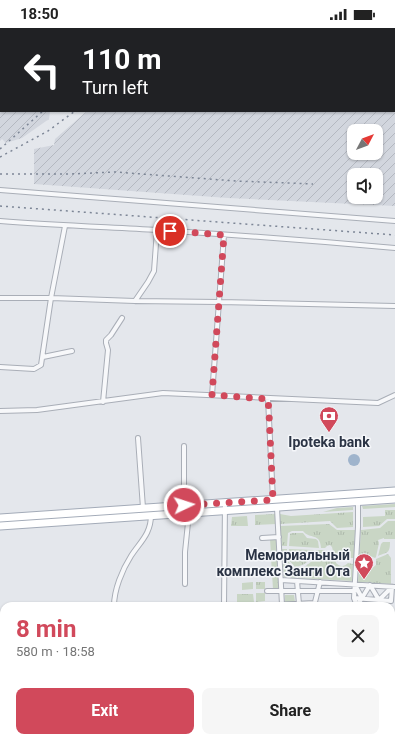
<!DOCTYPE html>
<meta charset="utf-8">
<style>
body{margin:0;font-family:Roboto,sans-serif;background:#f6f6f6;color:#222;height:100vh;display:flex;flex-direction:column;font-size:15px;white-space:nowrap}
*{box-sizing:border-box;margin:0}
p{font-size:13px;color:#767676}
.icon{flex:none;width:22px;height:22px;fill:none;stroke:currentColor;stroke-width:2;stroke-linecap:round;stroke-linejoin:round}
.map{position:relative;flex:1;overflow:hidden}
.sheet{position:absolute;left:0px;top:574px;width:395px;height:140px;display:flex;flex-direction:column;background:#fff;border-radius:12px 12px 0 0;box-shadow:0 1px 3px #0004}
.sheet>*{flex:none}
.banner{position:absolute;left:0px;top:0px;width:395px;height:84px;box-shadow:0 1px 3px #0004;background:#202124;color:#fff;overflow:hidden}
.needle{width:26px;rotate:49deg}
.fabs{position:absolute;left:347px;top:96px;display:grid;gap:8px}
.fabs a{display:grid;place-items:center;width:36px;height:36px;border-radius:8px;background:#fff;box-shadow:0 1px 3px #0004;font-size:20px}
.pin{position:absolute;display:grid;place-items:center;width:34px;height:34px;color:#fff;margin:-17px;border:2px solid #fff;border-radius:50%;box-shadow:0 1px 4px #0007}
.me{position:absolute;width:44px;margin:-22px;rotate:86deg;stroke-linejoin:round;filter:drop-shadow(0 0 3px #0008)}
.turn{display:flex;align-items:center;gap:14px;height:84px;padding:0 16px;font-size:18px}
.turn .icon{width:52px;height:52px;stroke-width:2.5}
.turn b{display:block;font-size:28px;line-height:34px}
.round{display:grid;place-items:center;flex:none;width:42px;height:42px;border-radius:8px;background:#f6f6f6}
.head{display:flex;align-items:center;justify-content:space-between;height:68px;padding:0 16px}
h1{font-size:24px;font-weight:700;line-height:30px;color:#d1495b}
.button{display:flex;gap:8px;margin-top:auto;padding:8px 16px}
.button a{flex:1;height:46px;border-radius:8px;background:#d1495b;color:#fff;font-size:16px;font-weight:700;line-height:46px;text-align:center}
.button a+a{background:#f6f6f6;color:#222}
.status{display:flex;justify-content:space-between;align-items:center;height:28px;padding:0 20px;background:#fff;direction:ltr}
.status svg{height:11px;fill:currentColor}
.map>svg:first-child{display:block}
</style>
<div class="status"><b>18:50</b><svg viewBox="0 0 49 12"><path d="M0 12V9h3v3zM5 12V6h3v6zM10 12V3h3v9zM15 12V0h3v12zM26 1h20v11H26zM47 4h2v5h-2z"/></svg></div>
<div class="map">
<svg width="395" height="714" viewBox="0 0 395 714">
<defs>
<pattern id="industrial-furrows" width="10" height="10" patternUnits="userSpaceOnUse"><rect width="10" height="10" fill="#d2d6de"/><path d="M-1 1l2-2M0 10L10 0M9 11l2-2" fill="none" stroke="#b4b8c0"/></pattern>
<pattern id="grass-tufts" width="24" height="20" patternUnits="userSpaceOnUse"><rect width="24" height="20" fill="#c9d6c5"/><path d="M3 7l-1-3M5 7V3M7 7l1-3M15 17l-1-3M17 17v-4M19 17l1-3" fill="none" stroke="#adb8ab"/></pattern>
<pattern id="cemetery-stones" width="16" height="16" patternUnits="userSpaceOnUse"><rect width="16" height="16" fill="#c9d6c5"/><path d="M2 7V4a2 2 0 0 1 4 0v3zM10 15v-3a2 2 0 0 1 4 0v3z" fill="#adb8ab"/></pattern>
</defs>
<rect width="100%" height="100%" fill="#e4e7ec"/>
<path fill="url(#industrial-furrows)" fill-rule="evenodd" d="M169,0H395V178L228,170L34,156V121L54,117L55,111L87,83H394V1H169ZM354,103H376V125H354ZM354,147H376V169H354Z
M0,14L1,83H50L49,91L22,110L6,115L2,111L0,113Z"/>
<path fill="url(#grass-tufts)" d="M395,476V479L363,481L362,478Z
M353,479V482L323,484L337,480Z
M385,482H395V491H387L379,498L363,499V489L385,488Z
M353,484V499L337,500L330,493L280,496V486L291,488Z
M275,486L276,496L255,497V487Z
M247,488L248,498H231L232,489Z
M388,493H395V511H384V510L378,512L379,515L376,529L375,530L368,527L363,531H359L361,502L380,500Z
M329,496L337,502H355L354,530H349L343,525L337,527L333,523L332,519L330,517L327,518L325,520H321C320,504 310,512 303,503H292L288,505L287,518H282L280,498Z
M292,505H303L307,510L316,511L318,513L319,520L289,518L290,506Z
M270,511H276L277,527H271Z
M383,514H390C390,526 387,524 378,528L381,516Z
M282,521H287V532L294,540L293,544L297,550L284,549Z
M289,521L314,522C310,533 306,537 295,539L288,531Z
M316,522H324L328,526L331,525L335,529L336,535C340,539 344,539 348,535L353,536L352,553L298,550V548L302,546V541L312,533Z
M388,526L391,530V556L358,554L359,536L362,537L366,541H371L376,537V531Z
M271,530H277L279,561H273Z
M253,554V561L242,562V555Z
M256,554H265V561H256Z
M256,565H265V573L256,574Z
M237,566H253L254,574H237Z
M285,567H294L295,574H285Z"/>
<path fill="url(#cemetery-stones)" d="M391,611H395V641L391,657Z
M249,710H369V714H250Z"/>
<path fill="#9fb4cc" d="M348 432a6 6 0 1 1 12 0a6 6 0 1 1-12 0Z"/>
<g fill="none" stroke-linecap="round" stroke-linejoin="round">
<defs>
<path id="street" d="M136,1L137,0
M0,162L395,193
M0,193C53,197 105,199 158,202C237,207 316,213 395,220
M0,270H51L135,273L219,274L395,278
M135,273L148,254L154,243L157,202
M43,329L72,323
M0,339L34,341L41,337L51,270L65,198
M212,367L224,207
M268,371L273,472
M103,374L108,322L106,315V312L111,307L122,290
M0,383L37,382L163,365L378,375L395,367
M138,410L143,480
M184,477V418
M277,480L282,577
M262,510L279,509
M265,529L280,528
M281,552L395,559
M297,553L299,576
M185,556V524L189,485
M355,557L362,570
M267,563H355
M354,570L391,573L392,559
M275,577L314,575
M114,578C114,562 122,542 131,528C140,514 151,506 151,487
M224,578L225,475
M314,578L320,554
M357,578L354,570L358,499V474
M357,578L370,557L379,572
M379,578V572L392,559
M0,592H4
M0,660H4
M391,696L395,695
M244,710V714"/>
<path id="primary" d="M0,490L395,463
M0,498L395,471"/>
</defs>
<use href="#street" stroke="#a9aeb7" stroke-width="6"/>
<use href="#primary" stroke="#a3abb8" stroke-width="9"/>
<use href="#street" stroke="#f7f8fa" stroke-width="4"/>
<use href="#primary" stroke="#fff" stroke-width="7"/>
<path stroke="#7d8696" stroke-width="1.5" stroke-dasharray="2 4" stroke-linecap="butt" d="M144,1L145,0
M0,121L43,83
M0,129L48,103L75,83
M0,146H71L115,144L236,153L313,156
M0,178L395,207"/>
</g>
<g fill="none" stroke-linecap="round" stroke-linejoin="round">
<path stroke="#d1495b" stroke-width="7" stroke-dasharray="0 12.6" d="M170,203L224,207L212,367L268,371L269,385L273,472L184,477"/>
</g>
<defs>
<symbol id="bank-pin" viewBox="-11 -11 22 30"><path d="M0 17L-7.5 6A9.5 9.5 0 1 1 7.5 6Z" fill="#d1495b" stroke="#f4f6f9"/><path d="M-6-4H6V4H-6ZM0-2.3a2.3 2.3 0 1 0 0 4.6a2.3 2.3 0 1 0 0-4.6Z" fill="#fff"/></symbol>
<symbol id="sight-pin" viewBox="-11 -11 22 30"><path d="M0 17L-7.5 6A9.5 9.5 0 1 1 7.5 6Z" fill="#d1495b" stroke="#f4f6f9"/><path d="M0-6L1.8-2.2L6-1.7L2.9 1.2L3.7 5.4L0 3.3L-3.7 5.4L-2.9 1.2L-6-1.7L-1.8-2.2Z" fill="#fff"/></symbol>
</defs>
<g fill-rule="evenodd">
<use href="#bank-pin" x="318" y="377" width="22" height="30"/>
<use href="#sight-pin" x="353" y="524" width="22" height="30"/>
</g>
<g text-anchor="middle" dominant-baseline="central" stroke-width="3" stroke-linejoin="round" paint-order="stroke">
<g font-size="14" font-weight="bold" fill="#2b3445" stroke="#f4f6f9">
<text x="329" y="414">Ipoteka bank</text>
<text x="350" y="527" text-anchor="end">Мемориальный<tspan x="350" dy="16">комплекс Занги Ота</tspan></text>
</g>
</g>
</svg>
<div class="fabs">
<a><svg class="needle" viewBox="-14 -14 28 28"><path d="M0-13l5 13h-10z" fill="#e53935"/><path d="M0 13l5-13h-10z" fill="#767676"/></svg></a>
<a><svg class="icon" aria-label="sound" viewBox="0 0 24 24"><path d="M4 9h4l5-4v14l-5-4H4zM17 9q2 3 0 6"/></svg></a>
</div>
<div class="pin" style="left:170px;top:203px;background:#d93025"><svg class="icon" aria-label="arrive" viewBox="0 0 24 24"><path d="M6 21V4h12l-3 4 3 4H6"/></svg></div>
<svg class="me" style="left:184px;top:477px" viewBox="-20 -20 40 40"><circle r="17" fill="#d1495b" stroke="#fff" stroke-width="3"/><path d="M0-11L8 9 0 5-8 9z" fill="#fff"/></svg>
<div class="banner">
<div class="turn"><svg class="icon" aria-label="left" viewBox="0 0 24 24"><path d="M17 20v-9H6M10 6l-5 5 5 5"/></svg><div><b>110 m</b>Turn left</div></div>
</div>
<section class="sheet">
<div class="head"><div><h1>8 min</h1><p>580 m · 18:58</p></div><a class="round"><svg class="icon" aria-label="close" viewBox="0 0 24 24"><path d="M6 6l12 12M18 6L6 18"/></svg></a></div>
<div class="button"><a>Exit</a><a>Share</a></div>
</section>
</div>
